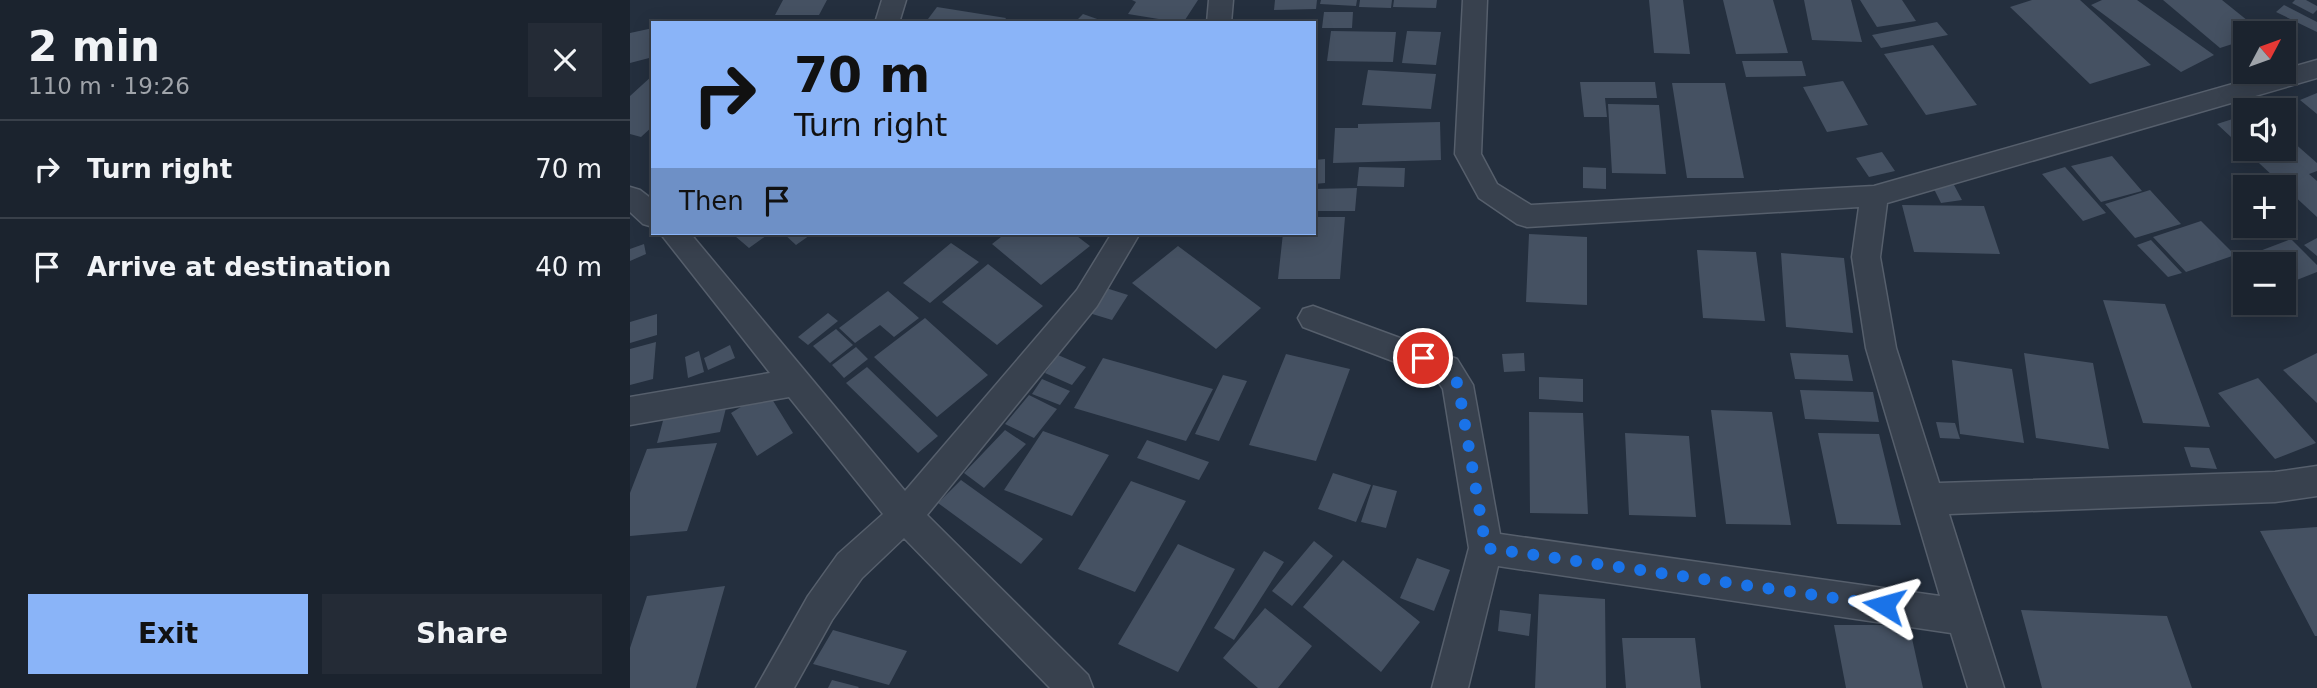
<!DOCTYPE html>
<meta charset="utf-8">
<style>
body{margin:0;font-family:"DejaVu Sans",sans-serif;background:#242b36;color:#f1f3f6;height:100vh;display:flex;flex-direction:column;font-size:26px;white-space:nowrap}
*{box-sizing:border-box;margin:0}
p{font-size:23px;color:#a0a4aa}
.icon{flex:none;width:38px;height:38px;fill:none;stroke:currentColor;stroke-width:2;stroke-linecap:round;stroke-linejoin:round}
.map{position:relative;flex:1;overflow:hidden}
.side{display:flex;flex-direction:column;background:#1b232e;width:630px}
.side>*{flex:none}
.banner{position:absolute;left:21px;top:21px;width:665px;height:214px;border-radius:0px;box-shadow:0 4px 18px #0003,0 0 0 2px #39404a;background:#8ab4f8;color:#111;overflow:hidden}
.needle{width:46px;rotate:49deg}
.tools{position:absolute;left:1603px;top:21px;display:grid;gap:14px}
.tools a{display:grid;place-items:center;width:63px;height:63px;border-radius:0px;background:#1b232e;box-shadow:0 4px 18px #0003,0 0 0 2px #39404a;font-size:35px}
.pin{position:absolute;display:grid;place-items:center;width:60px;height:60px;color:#fff;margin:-30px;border:4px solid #fff;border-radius:50%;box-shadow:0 2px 7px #0007}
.me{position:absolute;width:77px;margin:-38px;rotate:278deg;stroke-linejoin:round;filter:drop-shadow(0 0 5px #0008)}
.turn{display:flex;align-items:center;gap:24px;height:147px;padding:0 28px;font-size:32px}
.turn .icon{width:91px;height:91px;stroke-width:2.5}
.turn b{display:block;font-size:49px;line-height:60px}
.then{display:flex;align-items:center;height:66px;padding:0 28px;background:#0003;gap:14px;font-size:26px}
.round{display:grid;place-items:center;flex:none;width:74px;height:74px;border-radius:0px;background:#242b36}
.summary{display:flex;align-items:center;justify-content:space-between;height:119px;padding:0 28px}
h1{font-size:42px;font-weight:700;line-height:52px}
.cta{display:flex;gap:14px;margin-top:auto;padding:14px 28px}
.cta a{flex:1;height:80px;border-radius:0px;background:#8ab4f8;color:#111;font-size:28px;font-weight:700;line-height:80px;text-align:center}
.cta a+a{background:#242b36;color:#f1f3f6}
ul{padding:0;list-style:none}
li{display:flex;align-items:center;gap:21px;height:98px;padding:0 28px;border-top:2px solid #39404a}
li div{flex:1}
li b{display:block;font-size:26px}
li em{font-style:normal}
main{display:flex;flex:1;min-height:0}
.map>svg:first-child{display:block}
</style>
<main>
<section class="side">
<div class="summary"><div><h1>2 min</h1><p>110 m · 19:26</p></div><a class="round"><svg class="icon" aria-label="close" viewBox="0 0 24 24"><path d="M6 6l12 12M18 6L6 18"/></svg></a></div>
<ul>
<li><svg class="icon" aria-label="right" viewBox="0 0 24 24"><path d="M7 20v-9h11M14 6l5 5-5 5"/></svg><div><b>Turn right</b></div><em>70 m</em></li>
<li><svg class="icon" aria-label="arrive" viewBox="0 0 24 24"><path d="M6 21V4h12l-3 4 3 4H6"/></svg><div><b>Arrive at destination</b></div><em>40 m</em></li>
</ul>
<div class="cta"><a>Exit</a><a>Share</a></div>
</section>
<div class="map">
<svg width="1687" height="688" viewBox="0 0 1687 688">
<rect width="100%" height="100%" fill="#242f3e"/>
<path fill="#455162" d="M153,0H197L189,15H145Z
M502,0H568L553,23L498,14L506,2Z
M645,0H687L686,9L644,10Z
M691,0H727L726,6L690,4Z
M730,0H762L761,8L729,7Z
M764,0H807L806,8L763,7Z
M1019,0H1053L1060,54L1024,53Z
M1093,0H1143L1158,53L1106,54Z
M1174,0H1221L1232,42L1182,40Z
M1230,0H1272L1286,21L1247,27Z
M1402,0H1450L1521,65L1460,84L1380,7Z
M1472,0H1507L1584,55L1551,72L1461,5Z
M1533,0H1592L1633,33H1615V40L1590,48Z
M1665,0H1676L1687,6V10L1683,14L1662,3Z
M1654,5L1687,22V32L1646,12Z
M307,7L376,18L373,23H295Z
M694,12H723L722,28H692Z
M453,14L470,20L467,23H444Z
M145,19L191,20V23H143Z
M1307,22L1318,35L1251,48L1242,35Z
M23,28V57L0,63V33Z
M701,31L766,32L763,62L697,61Z
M777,31L811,32L806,65L772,63Z
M1303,45L1347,105L1296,115L1254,54Z
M1112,61H1172L1176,76L1116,77Z
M738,70L806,74L801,109L732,105Z
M23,75V126L11,137L0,134V96Z
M1213,81L1238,125L1197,132L1173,87Z
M950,82H1025L1027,98H975L977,117H954Z
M1042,83H1095L1114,178H1057Z
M1687,93V114L1670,100Z
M978,104L1029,105L1036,174L982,173Z
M1615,115V149H1654V134L1687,163V171L1679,174L1687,181V217L1587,124Z
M810,122L811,160L703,163L705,128H728V124Z
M1252,152L1265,171L1239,177L1226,158Z
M1482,156L1512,191L1471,202L1441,166Z
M695,159V183L684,184V160Z
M729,167L775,168L774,187L727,186Z
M953,167L976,168V189L953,188Z
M1435,167L1476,213L1453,221L1412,174Z
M1324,185L1332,200L1311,203L1303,187Z
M727,188L725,211H684V189Z
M1520,190L1551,224L1505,238L1475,204Z
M1272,205L1354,206L1370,254L1284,252Z
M684,217H715L710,279H648L653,233H684Z
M1571,221L1605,255L1556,272L1523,237Z
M109,233H140L119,248L105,236Z
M153,233H183L166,245Z
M376,233H443L460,246L411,285L362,244Z
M899,234L957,237V305L896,302Z
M1687,238V256L1674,245Z
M1661,239L1687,265V272L1654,285V264H1621L1614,257Z
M1521,240L1552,273L1538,277L1507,245Z
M321,243L349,262L300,303L273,283Z
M14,244L16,254L0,261V249Z
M548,246L631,308L586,349L502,283Z
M1067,250L1126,252L1135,321L1073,318Z
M1151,253L1214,258L1223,333L1156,327Z
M358,264L413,306L367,345L312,302Z
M476,288L498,295L482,320L459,313Z
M258,291L289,318L264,337L250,325L225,343L209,328Z
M1473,300L1535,304L1580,427L1513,423Z
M198,313L208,321L178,345L168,337Z
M27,314V335L0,343V322Z
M295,318L358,375L307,417L244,357Z
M206,329L223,345L200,363L183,346Z
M26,342L23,379L0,385V349Z
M100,345L105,358L78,370L74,358Z
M226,347L238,359L214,378L202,365Z
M69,351L74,372L58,378L55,357Z
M894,353L895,371L874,372L872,354Z
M1160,353L1218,355L1223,381L1165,379Z
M1394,353L1463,363L1479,449L1406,438Z
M1687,353V403L1653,370Z
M656,354L720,369L686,461L619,445Z
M428,355L456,367L442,385L415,373Z
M473,358L583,389L556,441L444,408Z
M1322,360L1382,369L1394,443L1330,434Z
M237,367L308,436L288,453L216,383Z
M593,375L617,381L589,441L565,434Z
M909,377L953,379V402L909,399Z
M1628,378L1686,443L1645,459L1588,393Z
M412,379L440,391L430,405L402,394Z
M1170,390L1243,392L1249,422L1175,419Z
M137,391L163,433L127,456L101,413Z
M399,395L427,409L404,438L375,424Z
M98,400L90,432L27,443L34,417Z
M1081,410L1142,412L1161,525L1096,524Z
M899,412L953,413L958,514L900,513Z
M1306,422L1325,423L1330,439L1310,438Z
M375,430L396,444L354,488L334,473Z
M413,431L479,455L442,516L374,490Z
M995,433L1059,436L1066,517L999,515Z
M1188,433L1249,434L1271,525L1207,524Z
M517,440L579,462L569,480L507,458Z
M87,443L57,531L0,536V493L17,449Z
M1554,447L1579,448L1587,469L1561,467Z
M703,473L741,485L726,522L688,509Z
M331,480L413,539L391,564L308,503Z
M501,481L556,501L505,592L448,569Z
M743,485L767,491L756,528L731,522Z
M1687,527V636H1685L1630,531Z
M684,541L703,556L662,606L642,591Z
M548,544L605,569L548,672L488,644Z
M634,551L654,562L604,640L584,628Z
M787,558L820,570L804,611L770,598Z
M713,560L790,622L751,672L673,607Z
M95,586L66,688H0V648L17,596Z
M909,594L975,599L976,688H905Z
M635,608L682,646L648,688H628L593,658Z
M870,610L901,614L899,636L868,631Z
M1391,610L1537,616L1562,688H1412Z
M1204,625H1279L1293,688H1216Z
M203,630L277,651L259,685L183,664Z
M992,638H1065L1071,688H996Z
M202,680L229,687L228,688H198Z"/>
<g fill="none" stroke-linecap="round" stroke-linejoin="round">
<defs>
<path id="street" d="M252,0H276L269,23H245Z
M579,0H603L601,23H577Z
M833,0H857L851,154L867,184L901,205L1244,186L1687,60V78L1257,203L1250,257L1266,348L1309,483L1645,472L1687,466V496L1645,502L1319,514L1374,688H1338L1321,633L868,566L838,688H802L839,548L813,389L805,377L673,327L668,318L673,309L683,306L827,359L843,385L870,534L1310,596L1236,348L1222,257L1229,207L897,227L887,224L849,198L825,154Z
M0,187L10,190L23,200V227L13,224L0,212Z
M30,233H60L275,491L447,290L482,233H510L467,306L297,515L458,675L463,688H420L274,538L232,578L202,620L164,688H126L178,596L208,554L253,514L159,397L0,425V397L140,373Z"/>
</defs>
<use href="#street" stroke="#565f6c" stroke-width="3"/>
<use href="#street" fill="#38414e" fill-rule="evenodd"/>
</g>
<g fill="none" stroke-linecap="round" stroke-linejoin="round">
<path stroke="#1a73e8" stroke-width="12" stroke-dasharray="0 21.6" d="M793,358L816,368L828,384L856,548L1254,605"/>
</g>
</svg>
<div class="tools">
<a><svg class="needle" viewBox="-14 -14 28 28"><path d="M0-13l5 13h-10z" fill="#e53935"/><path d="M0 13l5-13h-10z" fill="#a0a4aa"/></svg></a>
<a><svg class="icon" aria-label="sound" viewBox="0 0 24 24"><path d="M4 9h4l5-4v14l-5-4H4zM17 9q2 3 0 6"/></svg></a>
<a>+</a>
<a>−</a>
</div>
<div class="pin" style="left:793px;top:358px;background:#d93025"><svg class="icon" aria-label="arrive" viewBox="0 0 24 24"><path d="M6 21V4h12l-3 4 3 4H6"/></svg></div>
<svg class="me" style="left:1254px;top:605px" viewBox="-20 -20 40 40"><path d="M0-17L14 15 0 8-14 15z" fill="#1a73e8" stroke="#fff" stroke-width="4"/></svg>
<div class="banner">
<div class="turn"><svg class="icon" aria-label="right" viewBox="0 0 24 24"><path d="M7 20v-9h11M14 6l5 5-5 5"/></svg><div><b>70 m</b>Turn right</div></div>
<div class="then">Then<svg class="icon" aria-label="arrive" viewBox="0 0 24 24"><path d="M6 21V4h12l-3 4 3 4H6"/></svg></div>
</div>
</div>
</main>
